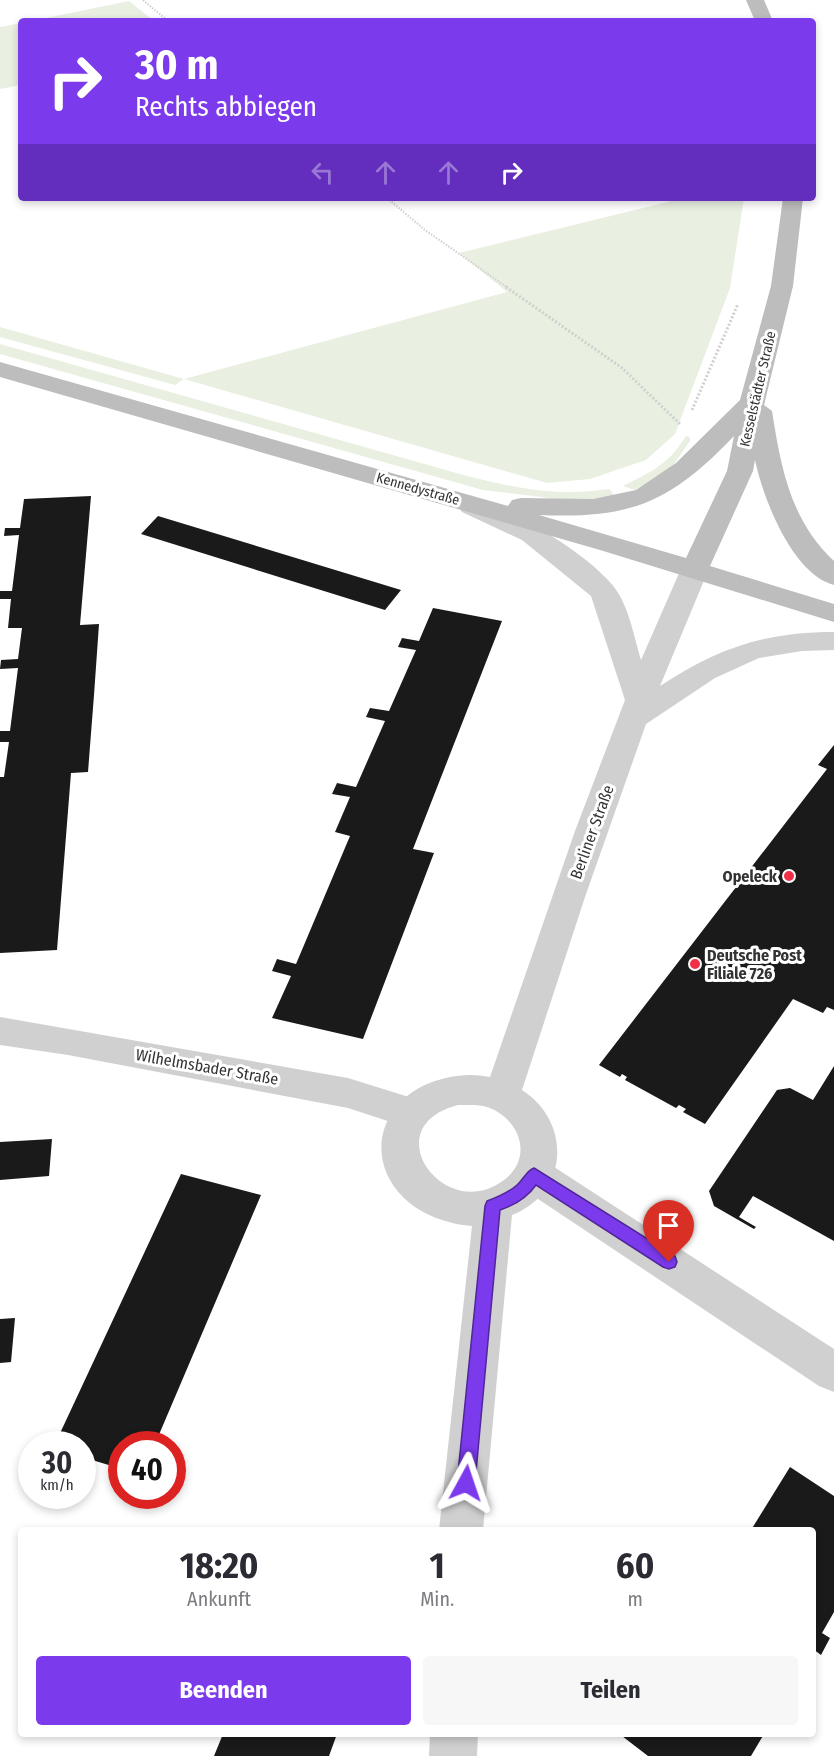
<!DOCTYPE html>
<html lang="de">
<meta charset="utf-8">
<style>
body{margin:0;font-family:"Fira Sans Condensed",sans-serif;background:#f7f7f7;color:#2b2b33;height:100vh;display:flex;flex-direction:column;font-size:22px;white-space:nowrap}
*{box-sizing:border-box;margin:0}
p{font-size:20px;color:#7c7c81}
.icon{flex:none;width:33px;height:33px;fill:none;stroke:currentColor;stroke-width:2;stroke-linecap:round;stroke-linejoin:round}
.map{position:relative;flex:1;overflow:hidden}
.sheet{position:absolute;left:18px;top:1527px;width:798px;height:210px;display:flex;flex-direction:column;background:#fff;border-radius:6px;box-shadow:0 3px 9px #0003}
.sheet>*{flex:none}
.hud{position:absolute;left:18px;top:18px;width:798px;height:183px;border-radius:6px;box-shadow:0 3px 9px #0003;background:#7c3aed;color:#fff;overflow:hidden}
.speed{position:absolute;left:18px;top:1431px;display:flex;gap:12px;font-size:30px;font-weight:700;text-align:center}
.speed>*{display:grid;place-content:center;width:78px;height:78px;border-radius:50%;background:#fff;box-shadow:0 3px 9px #0003;line-height:1}
.speed small{font-size:15px;font-weight:400}
.speed .limit{border:9px solid #d22;background:#fff;color:#111}
.pin{position:absolute;display:grid;place-items:center;width:51px;height:51px;color:#fff;margin:-62px -26px;border-radius:50% 50% 50% 0;rotate:-45deg;box-shadow:0 0 6px #0007}
.pin .icon{rotate:45deg}
.me{position:absolute;width:66px;margin:-33px;rotate:5deg;stroke-linejoin:round;filter:drop-shadow(0 0 4px #0008)}
.turn{display:flex;align-items:center;gap:21px;height:126px;padding:0 18px;font-size:27px}
.turn .icon{width:78px;height:78px;stroke-width:2.5}
.turn b{display:block;font-size:42px;line-height:51px}
.lanes{display:flex;align-items:center;height:57px;padding:0 18px;background:#0003;justify-content:center;gap:30px;direction:ltr}
.lanes .off{opacity:.35}
.eta{display:flex;justify-content:space-evenly;align-items:center;height:102px;text-align:center}
.eta b{font-size:36px;font-weight:700;line-height:42px}
.button{display:flex;gap:12px;margin-top:auto;padding:12px 18px}
.button a{flex:1;height:69px;border-radius:6px;background:#7c3aed;color:#fff;font-size:24px;font-weight:700;line-height:69px;text-align:center}
.button a+a{background:#f7f7f7;color:#2b2b33}
.map>svg:first-child{display:block}
</style>
<div class="map">
<svg width="834" height="1756" viewBox="0 0 834 1756">
<rect width="100%" height="100%" fill="#fff"/>
<path fill="#e9f0e1" d="M129,1L154,21H31Z
M21,23V85L0,89V27Z
M684,198H744L730,288L675,434L646,460L590,479L547,483L184,379L175,385L0,337V327L184,379L507,292L459,253Z
M0,344L467,476C517,488 557,497 609,489L615,496L574,501L483,490L0,354Z
M686,436L690,437V441L669,471L635,490L623,486C651,472 669,464 686,436Z"/>
<path fill="#1a1a1a" d="M91,496L80,625L99,624L94,695L88,772L71,773L57,950L0,953V777H4L9,742H0V731H10L18,668L0,669L1,660L18,659L22,628H8L11,599H0V591H12L19,535L4,536L5,528H20L24,499Z
M158,516L401,590L385,610L141,534Z
M433,608L502,621L413,849L434,853L363,1039L272,1018L291,976L272,971L277,959L296,964L350,836L335,832L350,797L332,794L337,783L356,787L385,721L366,717L370,708L389,711L416,650L398,647L402,638L419,641Z
M834,745V1010L827,1007L823,1013L793,999L705,1124L683,1112L686,1109L679,1105L676,1108L625,1080L627,1077L622,1074L620,1077L599,1065L827,769L818,765Z
M834,1066V1241L753,1196L739,1217L756,1227L754,1229L714,1206L709,1191L777,1090L790,1088L813,1100Z
M52,1139L49,1176L0,1180V1142Z
M181,1174L261,1195L155,1444H122V1469L82,1457V1444H55Z
M15,1318L11,1362L0,1363V1319Z
M790,1467L834,1496V1612L822,1633L830,1638L821,1655L813,1649V1530H751Z
M223,1734H337L329,1756H214Z
M624,1734H764L751,1756H648L622,1736Z"/>
<g fill="none" stroke-linecap="round" stroke-linejoin="round">
<path stroke="#d0d0d0" stroke-width="2" stroke-dasharray="1.5 1.5" stroke-linecap="butt" d="M143,0L168,21
M387,198L425,230L508,288"/>
<path stroke="#d0d0d0" stroke-width="3" stroke-dasharray="2 2" stroke-linecap="butt" d="M506,287L622,368L681,425
M692,410L738,304"/>
<path fill="#d0d0d0" fill-rule="evenodd" d="M0,1017L348,1078L425,1102L431,1113L425,1124L412,1129L348,1108L68,1055L0,1045Z
M534,1159L548,1163L834,1349V1392L819,1386L520,1187L515,1175L520,1163Z"/>
<path fill="#d0d0d0" fill-rule="evenodd" d="M471,498C513,509 587,553 614,587C629,606 634,637 641,660L680,571L684,565L694,562L704,565L708,571L660,686C718,648 765,632 834,632V650L802,651L759,658L715,678L646,724L585,897L522,1090C572,1122 569,1193 512,1215L483,1530H439L472,1226C448,1224 421,1215 404,1198C362,1157 382,1098 435,1081C453,1075 471,1073 490,1077L575,831L625,700L591,596L522,540L462,512L458,506L462,500ZM458,1105C468,1105 481,1104 490,1108C521,1121 533,1158 504,1180C445,1225 373,1127 458,1105Z
M430,1734H478L477,1756H429Z"/>
<path fill="#bdbdbd" fill-rule="evenodd" d="M746,0H764L773,21H755Z
M783,198H803L793,286L764,405L772,411C781,467 790,520 834,561V585C792,574 763,498 755,460L753,471L710,566L834,604V622L600,550L0,377V362L508,506L512,500L521,498L593,499L636,490L676,463L740,400L771,286ZM734,436L727,471L686,558L539,515C631,519 670,503 734,436Z"/>
</g>
<path fill="#7c3aed" stroke="#51269a" stroke-width="1.5" d="M534,1168L675,1256L677,1262L675,1267L669,1269L663,1267L536,1185C527,1198 515,1205 500,1210L475,1483L472,1489L466,1492L459,1489L457,1483L485,1206L487,1201C498,1197 508,1193 517,1185C524,1179 526,1171 534,1168Z"/>
<g fill="#f22d46" stroke="#fff" stroke-width="2">
<circle cx="789" cy="876" r="6"/>
<circle cx="695" cy="964" r="6"/>
</g>
<g text-anchor="middle" dominant-baseline="central" stroke-width="6" stroke-linejoin="round" paint-order="stroke">
<g font-size="14" fill="#333" stroke="#fff">
<text transform="translate(758 389) rotate(-77)">Kesselstädter Straße</text>
<text transform="translate(418 489) rotate(16)">Kennedystraße</text>
</g>
<g font-size="16" fill="#333" stroke="#fff">
<text transform="translate(592 832) rotate(-70)">Berliner Straße</text>
<text transform="translate(207 1067) rotate(10)">Wilhelmsbader Straße</text>
</g>
<g font-size="16" font-weight="bold" fill="#333" stroke="#fff" text-anchor="end">
<text x="777" y="876">Opeleck</text>
<text x="707" y="955" text-anchor="start">Deutsche Post<tspan x="707" dy="18">Filiale 726</tspan></text>
</g>
</g>
</svg>
<div class="speed"><div>30<small>km/h</small></div><div class="limit">40</div></div>
<div class="pin" style="left:669px;top:1262px;background:#d93025"><svg class="icon" aria-label="arrive" viewBox="0 0 24 24"><path d="M6 21V4h12l-3 4 3 4H6"/></svg></div>
<svg class="me" style="left:466px;top:1483px" viewBox="-20 -20 40 40"><path d="M0-17L14 15 0 8-14 15z" fill="#7c3aed" stroke="#fff" stroke-width="4"/></svg>
<div class="hud">
<div class="turn"><svg class="icon" aria-label="right" viewBox="0 0 24 24"><path d="M7 20v-9h11M14 6l5 5-5 5"/></svg><div><b>30 m</b>Rechts abbiegen</div></div>
<div class="lanes"><svg class="icon off" aria-label="left" viewBox="0 0 24 24"><path d="M17 20v-9H6M10 6l-5 5 5 5"/></svg><svg class="icon off" aria-label="ahead" viewBox="0 0 24 24"><path d="M12 20V5M6 11l6-6 6 6"/></svg><svg class="icon off" aria-label="ahead" viewBox="0 0 24 24"><path d="M12 20V5M6 11l6-6 6 6"/></svg><svg class="icon" aria-label="right" viewBox="0 0 24 24"><path d="M7 20v-9h11M14 6l5 5-5 5"/></svg></div>
</div>
<section class="sheet">
<div class="eta">
<div><b>18:20</b><p>Ankunft</p></div>
<div><b>1</b><p>Min.</p></div>
<div><b>60</b><p>m</p></div>
</div>
<div class="button"><a>Beenden</a><a>Teilen</a></div>
</section>
</div>
